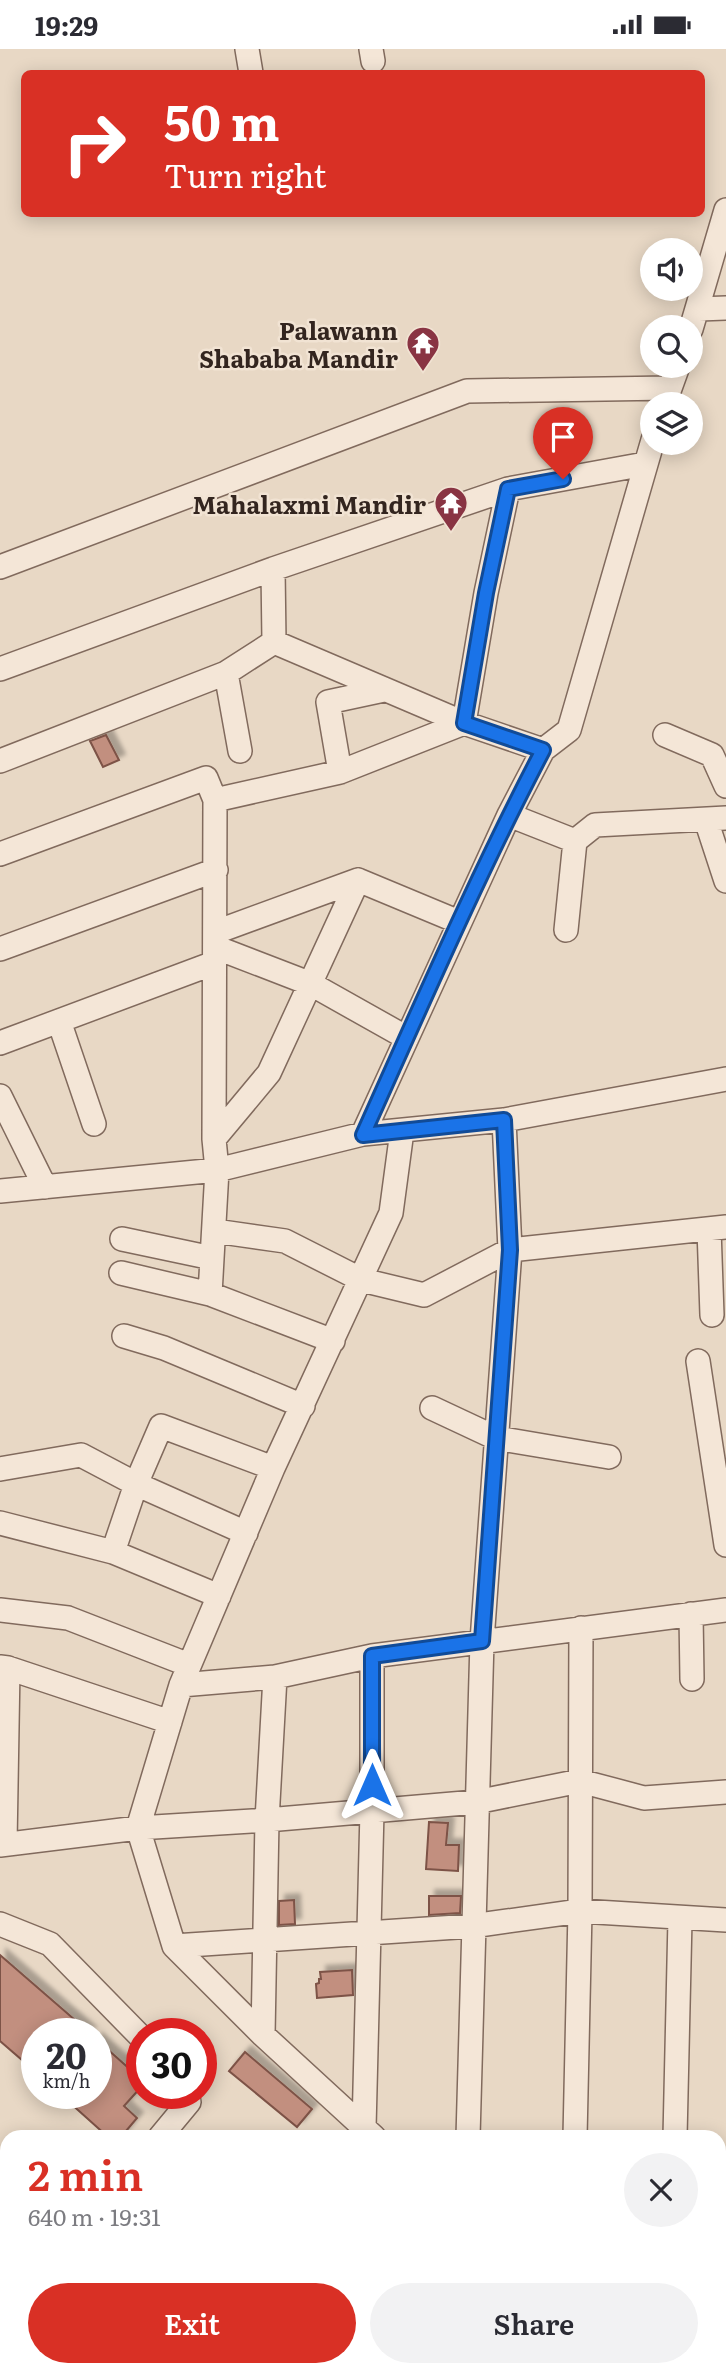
<!DOCTYPE html>
<meta charset="utf-8">
<style>
body{margin:0;font-family:Literata,serif;background:#f2f2f3;color:#2b2b33;height:100vh;display:flex;flex-direction:column;font-size:26px;white-space:nowrap}
*{box-sizing:border-box;margin:0}
p{font-size:23px;color:#7c7c81}
.icon{flex:none;width:38px;height:38px;fill:none;stroke:currentColor;stroke-width:2;stroke-linecap:round;stroke-linejoin:round}
.map{position:relative;flex:1;overflow:hidden}
.drawer{position:absolute;left:0px;top:2081px;width:726px;height:247px;display:flex;flex-direction:column;background:#fff;border-radius:21px 21px 0 0;box-shadow:0 4px 18px #0003}
.drawer>*{flex:none}
.guide{position:absolute;left:21px;top:21px;width:684px;height:147px;border-radius:10px;box-shadow:0 4px 18px #0003;background:#d93025;color:#fff;overflow:hidden}
.controls{position:absolute;left:640px;top:189px;display:grid;gap:14px}
.controls a{display:grid;place-items:center;width:63px;height:63px;border-radius:50%;background:#fff;box-shadow:0 4px 18px #0003;font-size:35px}
.speed{position:absolute;left:21px;top:1969px;display:flex;gap:14px;font-size:35px;font-weight:700;text-align:center}
.speed>*{display:grid;place-content:center;width:91px;height:91px;border-radius:50%;background:#fff;box-shadow:0 4px 18px #0003;line-height:1}
.speed small{font-size:18px;font-weight:400}
.speed .limit{border:10px solid #d22;background:#fff;color:#111}
.pin{position:absolute;display:grid;place-items:center;width:60px;height:60px;color:#fff;margin:-72px -30px;border-radius:50% 50% 50% 0;rotate:-45deg;box-shadow:0 0 7px #0007}
.pin .icon{rotate:45deg}
.me{position:absolute;width:77px;margin:-38px;rotate:0deg;stroke-linejoin:round;filter:drop-shadow(0 0 5px #0008)}
.turn{display:flex;align-items:center;gap:24px;height:147px;padding:0 28px;font-size:32px}
.turn .icon{width:91px;height:91px;stroke-width:2.5}
.turn b{display:block;font-size:49px;line-height:60px}
.round{display:grid;place-items:center;flex:none;width:74px;height:74px;border-radius:37px;background:#f2f2f3}
.head{display:flex;align-items:center;justify-content:space-between;height:119px;padding:0 28px}
h1{font-size:42px;font-weight:600;line-height:52px;color:#d93025}
.primary-button{display:flex;gap:14px;margin-top:auto;padding:14px 28px}
.primary-button a{flex:1;height:80px;border-radius:42px;background:#d93025;color:#fff;font-size:28px;font-weight:600;line-height:80px;text-align:center}
.primary-button a+a{background:#f2f2f3;color:#2b2b33}
.status{display:flex;justify-content:space-between;align-items:center;height:49px;padding:0 35px;background:#fff;direction:ltr}
.status svg{height:19px;fill:currentColor}
.map>svg:first-child{display:block}
</style>
<div class="status"><b>19:29</b><svg viewBox="0 0 49 12"><path d="M0 12V9h3v3zM5 12V6h3v6zM10 12V3h3v9zM15 12V0h3v12zM26 1h20v11H26zM47 4h2v5h-2z"/></svg></div>
<div class="map">
<svg width="726" height="2326" viewBox="0 0 726 2326">
<defs>
<filter id="shadow"><feDropShadow dx="6" dy="-6" stdDeviation="2" flood-color="#0004"/></filter>
</defs>
<rect width="100%" height="100%" fill="#e8d8c5"/>
<path fill="#c28f7f" stroke="#7d5246" stroke-width="2" filter="url(#shadow)" d="M106,686L119,711L103,718L90,692Z
M429,1773L448,1774L446,1796H459L458,1822L426,1820Z
M429,1847H461L460,1864L429,1866Z
M294,1851L295,1875L279,1876V1852Z
M0,1906L90,1984H37V2024L0,1992Z
M352,1921L353,1946L317,1949L316,1935L319,1934V1930H321L320,1923Z
M96,1990L142,2031V2037L124,2057L137,2069L121,2088H108L59,2044H96Z
M245,2003L312,2060L297,2078L229,2022Z"/>
<g fill="none" stroke-linecap="round" stroke-linejoin="round">
<defs>
<path id="minor" d="M247,0L251,24
M371,0L373,12
M699,260L726,259
M691,280L726,161
M665,353L678,317
M0,518L467,342L669,339
M273,520L274,593
M0,620L273,520L508,440L645,415
M226,624L240,702
M665,686L712,706L726,737
M0,712L226,624L274,593L464,674L543,701
M340,723L328,653L384,641
M509,766L575,792L566,881
M706,771L726,832
M575,792L595,776L726,769
M0,805L206,729L215,751
M216,883L358,831
M215,898L311,935L407,989
M0,900L216,821
M59,972L94,1075
M0,994L214,914
M0,1047L45,1138
M363,1085L509,766L543,701L569,681L653,391
M214,1090L269,1024L358,831L459,873
M0,1142L217,1121L363,1085L504,1071L726,1030
M709,1180L712,1266
M215,1182L285,1192L362,1231L424,1246L510,1201L726,1178
M122,1190L212,1209
M121,1224L210,1245L333,1292
M210,1245L217,1121L214,1090L215,751L340,723L464,674L486,544L508,440
M124,1287L164,1299L303,1357
M698,1312L726,1496
M432,1359L496,1389L609,1408
M0,1420L81,1406L136,1435L246,1484
M0,1474L113,1503L219,1547
M113,1503L136,1435L161,1377L273,1419
M0,1561L68,1569L189,1616
M691,1565L692,1630
M0,1618L8,1619L170,1673
M181,1636L275,1628L372,1607L726,1561
M5,1795L8,1619
M0,1796L138,1779L267,1771L476,1753L580,1732L644,1749L726,1743
M0,1875L50,1895L142,1989
M174,1897L472,1877L580,1862L726,1871
M263,1986L267,1771L275,1628
M364,2079L372,1762V1607
M160,2088L189,2053L183,2044
M374,2088L263,1986L174,1897L138,1779L181,1636L273,1419L391,1164L402,1082
M468,2088L482,1592L510,1201L504,1071
M575,2088L580,1862L581,1579
M675,2088L680,1870
M719,2141L726,2140
M0,2282L7,2273
M700,2320L701,2326
M401,2326L403,2320"/>
</defs>
<use href="#minor" stroke="#816a5d" stroke-width="26"/>
<use href="#minor" stroke="#f4e6d7" stroke-width="23"/>
</g>
<g fill="none" stroke-linecap="round" stroke-linejoin="round">
<defs>
<path id="route" d="M372,1736V1607L482,1592L510,1201L504,1071L363,1086C421,957 477,827 543,701L464,674L486,544L508,440L563,430"/>
</defs>
<use href="#route" stroke="#114b97" stroke-width="18"/>
<use href="#route" stroke="#1a73e8" stroke-width="12"/>
</g>
<defs>
<symbol id="temple-pin" viewBox="-11 -11 22 30"><path d="M0 17L-7.5 6A9.5 9.5 0 1 1 7.5 6Z" fill="#893443" stroke="#f1e3d3"/><path d="M0-6L5-2H3V0L6.5 2.5H4V6H1.5V3h-3V6H-4V2.5H-6.5L-3 0V-2H-5Z" fill="#fff"/></symbol>
</defs>
<g fill-rule="evenodd">
<use href="#temple-pin" x="404" y="275" width="38" height="52"/>
<use href="#temple-pin" x="432" y="435" width="38" height="52"/>
</g>
<g text-anchor="middle" dominant-baseline="central" stroke-width="5" stroke-linejoin="round" paint-order="stroke">
<g font-size="24" font-weight="bold" fill="#33251f" stroke="#f1e3d3" text-anchor="end">
<text x="398" y="280">Palawann<tspan x="398" dy="28">Shababa Mandir</tspan></text>
<text x="426" y="454">Mahalaxmi Mandir</text>
</g>
</g>
</svg>
<div class="controls">
<a><svg class="icon" aria-label="sound" viewBox="0 0 24 24"><path d="M4 9h4l5-4v14l-5-4H4zM17 9q2 3 0 6"/></svg></a>
<a><svg class="icon" aria-label="search" viewBox="0 0 24 24"><circle cx="10" cy="10" r="6"/><path d="M15 15l6 6"/></svg></a>
<a><svg class="icon" aria-label="layers" viewBox="0 0 24 24"><path d="M12 4l9 5-9 5-9-5zM3 14l9 5 9-5"/></svg></a>
</div>
<div class="speed"><div>20<small>km/h</small></div><div class="limit">30</div></div>
<div class="pin" style="left:563px;top:430px;background:#d93025"><svg class="icon" aria-label="arrive" viewBox="0 0 24 24"><path d="M6 21V4h12l-3 4 3 4H6"/></svg></div>
<svg class="me" style="left:372px;top:1736px" viewBox="-20 -20 40 40"><path d="M0-17L14 15 0 8-14 15z" fill="#1a73e8" stroke="#fff" stroke-width="4"/></svg>
<div class="guide">
<div class="turn"><svg class="icon" aria-label="right" viewBox="0 0 24 24"><path d="M7 20v-9h11M14 6l5 5-5 5"/></svg><div><b>50 m</b>Turn right</div></div>
</div>
<section class="drawer">
<div class="head"><div><h1>2 min</h1><p>640 m · 19:31</p></div><a class="round"><svg class="icon" aria-label="close" viewBox="0 0 24 24"><path d="M6 6l12 12M18 6L6 18"/></svg></a></div>
<div class="primary-button"><a>Exit</a><a>Share</a></div>
</section>
</div>
